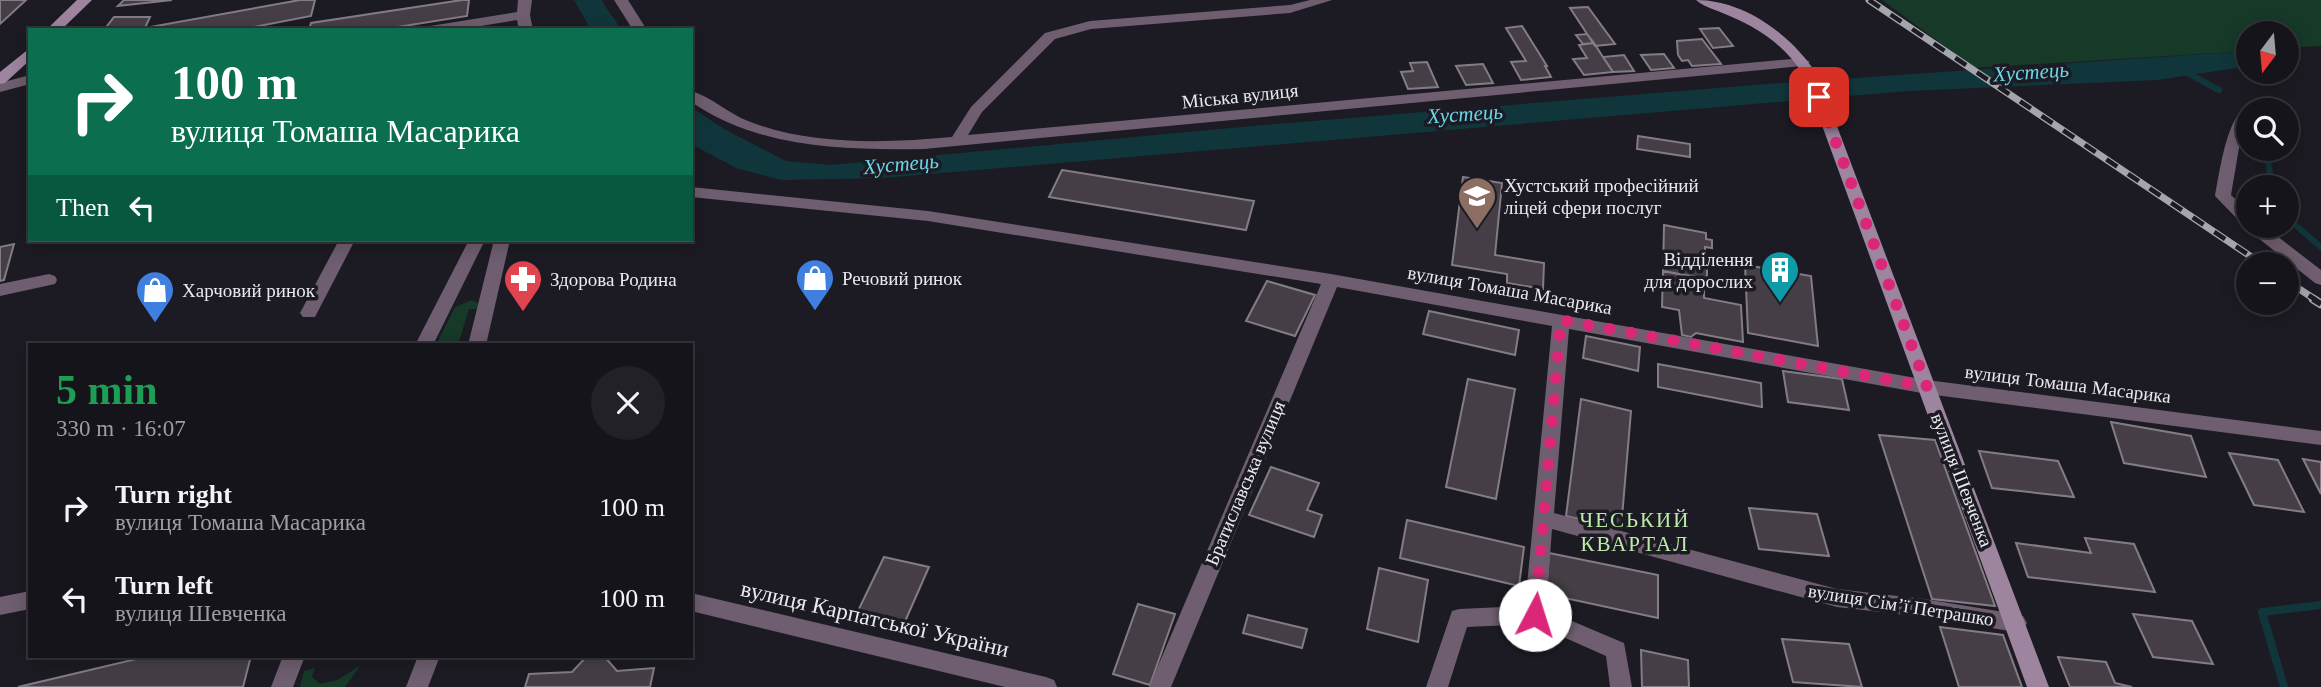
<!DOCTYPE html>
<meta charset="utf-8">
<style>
body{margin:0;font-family:Georgia,serif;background:#222127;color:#f1f3f6;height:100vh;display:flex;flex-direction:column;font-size:26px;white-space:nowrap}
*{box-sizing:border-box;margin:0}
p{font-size:23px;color:#9d9ea2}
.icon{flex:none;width:38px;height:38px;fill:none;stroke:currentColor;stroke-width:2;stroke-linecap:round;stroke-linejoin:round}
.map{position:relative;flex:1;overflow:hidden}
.panel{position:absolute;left:28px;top:343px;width:665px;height:315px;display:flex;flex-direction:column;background:#15141a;border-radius:0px;box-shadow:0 4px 18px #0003,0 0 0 2px #343339}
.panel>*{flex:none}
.guide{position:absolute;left:28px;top:28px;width:665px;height:214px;border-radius:0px;box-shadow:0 4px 18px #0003,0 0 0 2px #343339;background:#0b6e4f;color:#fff;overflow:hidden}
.needle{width:46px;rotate:196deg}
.buttons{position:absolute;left:2236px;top:21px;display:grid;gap:14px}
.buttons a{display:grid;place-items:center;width:63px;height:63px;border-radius:50%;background:#15141a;box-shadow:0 4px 18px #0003,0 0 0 2px #343339;font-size:35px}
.pin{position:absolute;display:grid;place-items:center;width:60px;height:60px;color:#fff;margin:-30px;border-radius:14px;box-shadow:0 4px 10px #0006}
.me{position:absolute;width:77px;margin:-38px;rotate:5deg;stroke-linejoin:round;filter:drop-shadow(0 0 5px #0008)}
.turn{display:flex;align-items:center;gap:24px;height:147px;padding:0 28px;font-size:32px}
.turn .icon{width:91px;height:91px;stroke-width:2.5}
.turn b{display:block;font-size:49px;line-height:60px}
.then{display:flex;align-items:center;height:66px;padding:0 28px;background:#0003;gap:14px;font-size:26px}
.round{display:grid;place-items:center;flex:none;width:74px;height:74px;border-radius:37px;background:#222127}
.head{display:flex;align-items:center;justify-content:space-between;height:119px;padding:0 28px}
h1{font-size:42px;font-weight:700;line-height:52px;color:#1e9e55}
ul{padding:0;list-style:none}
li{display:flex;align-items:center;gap:21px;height:91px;padding:0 28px}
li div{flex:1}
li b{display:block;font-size:26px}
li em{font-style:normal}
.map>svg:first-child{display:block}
</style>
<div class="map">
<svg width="2321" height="687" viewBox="0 0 2321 687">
<rect width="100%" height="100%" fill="#1c1b23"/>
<path fill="#163928" d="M1882,0H2321V46L2287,48V33H2249V51L1974,68Z
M472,300L479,304L478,309H469L458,345H436L455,307Z
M360,666L345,687H300L304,671L315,668L312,677L320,684L337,680Z"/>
<path fill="#10363b" d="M574,0H602C607,13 616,17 620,30H591Z
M2249,51V66L2157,80L1908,91L883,178L781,180L736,168L691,144V107L724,129L786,161L830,165L1276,124L1767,84Z"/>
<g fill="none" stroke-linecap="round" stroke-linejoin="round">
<path stroke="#10363b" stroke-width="6" d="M2182,70L2219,90
M2269,149L2267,157L2273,187
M2287,214L2294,224L2321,247"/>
<path stroke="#10363b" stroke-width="8" d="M2284,687L2262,612L2321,605"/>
</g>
<path fill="#453e46" stroke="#847c85" stroke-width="2" d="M0,0H26L0,24Z
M124,0H172L118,6Z
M300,0H315L311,16L238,30H104L114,17H150L145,28Z
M462,0H469L467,16L379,30H309L311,23Z
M1588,7L1615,44L1595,46L1570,8Z
M1522,26L1547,66H1545L1551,77L1521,80L1511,62L1526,61L1506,28Z
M1719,28L1733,46L1713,48L1700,29Z
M1587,34L1594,43L1583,44L1576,35Z
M1702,39L1721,64L1692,66L1688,60L1682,61L1678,55L1677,41Z
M1594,43L1603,57L1613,72L1584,75L1573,59L1587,58L1579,45Z
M1664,54L1674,68L1651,70L1641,55Z
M1624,55L1634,71L1613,72L1603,57Z
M1427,62L1438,87L1408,89L1401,72L1413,71L1410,63Z
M1483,64L1493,83L1466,85L1456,66Z
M1638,136L1690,144V157L1637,149Z
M1062,170L1254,201L1246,230L1049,197Z
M1463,177L1502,183L1495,255L1544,263L1543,289L1507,283V274L1452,265Z
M1664,225L1706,233V239L1712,240V248L1705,247V258L1693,256V266L1707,268V279L1663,271Z
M14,244L4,280L0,281V247Z
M1745,265L1811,276L1818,346L1748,333Z
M1663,271L1704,279V298L1741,305L1743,342L1696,333L1691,337L1682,335L1679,310L1662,307Z
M1267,281L1315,295L1295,336L1246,321Z
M1429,311L1519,330L1515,355L1423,334Z
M1586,336L1640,347L1638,371L1583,358Z
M1658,364L1761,383L1762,407L1658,387Z
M1783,371L1842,379L1849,410L1788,402Z
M1468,379L1515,389L1496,499L1446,487Z
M1581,399L1631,411L1621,529L1566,516Z
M2111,422L2191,436L2206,477L2124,463Z
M1879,435L1935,440L1995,606L1932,599Z
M1979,451L2058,461L2074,497L1992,488Z
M2229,453L2278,460L2304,512L2254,505Z
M2303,459L2321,462V494Z
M1271,467L1319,483L1307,510L1322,515L1314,537L1249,515Z
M1749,508L1817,514L1829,556L1759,549Z
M1407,520L1524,547L1519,586L1400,558Z
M2085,538L2134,544L2155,592L2028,577L2016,543L2091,553Z
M1549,553L1658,575V618L1546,594Z
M884,557L929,567L903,626L856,615Z
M1379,568L1428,580L1418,642L1367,629Z
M1138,604L1175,614L1150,685L1113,674Z
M2133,614L2192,621L2213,664L2153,657Z
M1248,615L1307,629L1302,648L1243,633Z
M1940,627L2003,635L2022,687H1959Z
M1782,639L1849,644L1862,687L1793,682Z
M1641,650L1688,660L1689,687H1642Z
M149,656H251L243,687H18Z
M587,656H604L617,671L654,668L650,687H525L529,674L572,672Z
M2058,657L2106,662L2115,683L2132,687H2070Z"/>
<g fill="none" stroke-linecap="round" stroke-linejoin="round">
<path fill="#6e5e6f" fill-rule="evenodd" d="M518,0H532L530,15L533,30H519L517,20L456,30H423L430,26L517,12Z
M614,0H628L647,30H633Z
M1310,0H1332L1290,13L1091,29L1055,39L982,112L968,135L1803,58L1810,62L1803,66L924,149C843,150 761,149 691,102V91C710,96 729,114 748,121C810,146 887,143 952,137L971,107L1045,33L1090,21L1290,5Z
M30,75V84L0,92V83Z
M2248,107L2255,110H2249V125L2240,142L2231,195L2249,212V226H2264L2321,270V285L2315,283L2248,230L2215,196C2219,176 2227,113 2248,107Z
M691,187L928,211L1331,274L1927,380L2321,431V445L1927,394L1569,329L1554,513L1837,589L1924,599L2016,614L2023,616L2027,623L2023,630L2016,632L1924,617L1837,607L1552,529L1546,610L1624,643L1632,687H1610L1606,656L1534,624L1467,627L1448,687H1426L1452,611L1459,609L1525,606L1552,326L1337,287L1171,687H1149L1321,284L928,221L691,197Z
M339,240H355L315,317H303L300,313Z
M469,240H485L433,345H415Z
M494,240H510L486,345H468Z
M49,274L55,276L57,280L55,284L0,296V284Z
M30,591V609L0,615V597Z
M691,593L1046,677L1054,680L1057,687H1005L691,611Z
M283,656H305L293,687H271Z
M418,656H440L428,687H406Z"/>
<path fill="#9d849f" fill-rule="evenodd" d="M77,0H92L61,30H46Z
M1696,0C1745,0 1793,36 1818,76L2049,687H2027L1804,76C1786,47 1762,30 1732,17C1720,11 1705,8 1696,0Z
M30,48V60L5,83L0,84V72Z"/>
<defs>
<path id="rail-far1" d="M1869,0L2262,264
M2287,281L2316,300"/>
<path id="rail" d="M2313,299L2321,304"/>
</defs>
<use href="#rail-far1" stroke="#a5a5ac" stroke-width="7"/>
<use href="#rail" stroke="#a5a5ac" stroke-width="9"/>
<use href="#rail-far1" stroke="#1c1b23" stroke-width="4.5" stroke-dasharray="13" stroke-linecap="butt"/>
<use href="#rail" stroke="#1c1b23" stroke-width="6" stroke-dasharray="18" stroke-linecap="butt"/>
</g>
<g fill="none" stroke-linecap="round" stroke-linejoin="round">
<path stroke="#db2777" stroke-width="12" stroke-dasharray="0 21.6" d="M1535,615L1561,320L1927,387L1819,97"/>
</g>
<defs>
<symbol id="university-pin" viewBox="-11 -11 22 30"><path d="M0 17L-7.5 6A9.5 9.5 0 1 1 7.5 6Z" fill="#8d6e63" stroke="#1c1b23"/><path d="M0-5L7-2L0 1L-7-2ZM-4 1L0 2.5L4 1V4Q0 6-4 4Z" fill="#fff"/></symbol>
<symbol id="building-pin" viewBox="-11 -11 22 30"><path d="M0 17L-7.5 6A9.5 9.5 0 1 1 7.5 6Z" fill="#0f9aa8" stroke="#1c1b23"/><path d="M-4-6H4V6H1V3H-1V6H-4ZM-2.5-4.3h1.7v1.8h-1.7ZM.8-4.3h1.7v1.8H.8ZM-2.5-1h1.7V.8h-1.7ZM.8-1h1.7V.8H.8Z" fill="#fff"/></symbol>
<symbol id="shop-pin" viewBox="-11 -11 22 30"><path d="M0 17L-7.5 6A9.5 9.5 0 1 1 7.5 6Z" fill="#3f7fe0" stroke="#1c1b23"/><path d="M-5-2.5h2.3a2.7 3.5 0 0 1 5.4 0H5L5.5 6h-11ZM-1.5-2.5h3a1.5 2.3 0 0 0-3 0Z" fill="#fff"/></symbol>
<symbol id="pharmacy-pin" viewBox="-11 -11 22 30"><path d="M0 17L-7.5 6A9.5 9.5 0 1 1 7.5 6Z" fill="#e0444e" stroke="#1c1b23"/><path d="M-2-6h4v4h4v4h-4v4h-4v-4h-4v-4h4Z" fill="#fff"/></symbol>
</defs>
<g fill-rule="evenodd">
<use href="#university-pin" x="1455" y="174" width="44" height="60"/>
<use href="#building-pin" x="1758" y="248" width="44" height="60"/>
<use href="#shop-pin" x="793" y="256" width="44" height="60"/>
<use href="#pharmacy-pin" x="501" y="257" width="44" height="60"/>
<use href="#shop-pin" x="133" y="268" width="44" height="60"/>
</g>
<g text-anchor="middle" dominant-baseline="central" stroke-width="7" stroke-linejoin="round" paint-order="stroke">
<g font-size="19" fill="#e9e9ef" stroke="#1c1b23">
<text transform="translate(1240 96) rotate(-6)">Міська вулиця</text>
<text transform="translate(1510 290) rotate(10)">вулиця Томаша Масарика</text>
<text transform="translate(2068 384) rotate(7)">вулиця Томаша Масарика</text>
<text transform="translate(1962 480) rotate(69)">вулиця Шевченка</text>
<text transform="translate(1245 483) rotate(-67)">Братиславська вулиця</text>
<text transform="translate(1901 605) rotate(9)">вулиця Сімʼї Петрашко</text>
</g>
<g font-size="19" fill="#e9e9ef" stroke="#1c1b23" text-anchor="start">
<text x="1504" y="185">Хустський професійний<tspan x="1504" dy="22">ліцей сфери послуг</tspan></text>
<text x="1753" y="259" text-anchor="end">Відділення<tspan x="1753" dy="22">для дорослих</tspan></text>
<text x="842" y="278">Речовий ринок</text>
<text x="550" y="279">Здорова Родина</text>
<text x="182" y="290">Харчовий ринок</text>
</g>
<g font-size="21" font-style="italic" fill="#6bd7e7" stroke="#1c1b23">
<text transform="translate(2031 72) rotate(-4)">Хустець</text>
<text transform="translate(1465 114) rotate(-4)">Хустець</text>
<text transform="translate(901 164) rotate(-5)">Хустець</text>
</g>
<g font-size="21" letter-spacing="2" fill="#bceaa9" stroke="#1c1b23">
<text x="1635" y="520">ЧЕСЬКИЙ<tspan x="1635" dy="24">КВАРТАЛ</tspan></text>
</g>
<g font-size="23" fill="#e9e9ef" stroke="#1c1b23">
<text transform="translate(875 619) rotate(13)">вулиця Карпатської України</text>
</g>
</g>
</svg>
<div class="buttons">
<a><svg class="needle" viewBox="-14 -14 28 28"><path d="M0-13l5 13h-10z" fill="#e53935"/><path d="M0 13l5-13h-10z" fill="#9d9ea2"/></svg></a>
<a><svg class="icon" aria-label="search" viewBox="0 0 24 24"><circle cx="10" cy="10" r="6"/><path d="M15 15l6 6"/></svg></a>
<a>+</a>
<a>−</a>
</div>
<div class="pin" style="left:1819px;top:97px;background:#d93025"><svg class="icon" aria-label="arrive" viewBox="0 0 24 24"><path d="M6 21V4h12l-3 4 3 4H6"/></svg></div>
<svg class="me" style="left:1535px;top:615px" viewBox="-20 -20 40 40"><circle r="19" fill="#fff"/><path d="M0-13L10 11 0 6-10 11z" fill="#db2777"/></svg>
<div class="guide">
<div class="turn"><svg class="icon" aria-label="right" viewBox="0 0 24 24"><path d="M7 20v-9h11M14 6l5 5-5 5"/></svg><div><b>100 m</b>вулиця Томаша Масарика</div></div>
<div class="then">Then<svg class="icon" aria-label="left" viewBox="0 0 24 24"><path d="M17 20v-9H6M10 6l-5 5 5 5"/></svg></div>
</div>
<section class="panel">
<div class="head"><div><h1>5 min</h1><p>330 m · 16:07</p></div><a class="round"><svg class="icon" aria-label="close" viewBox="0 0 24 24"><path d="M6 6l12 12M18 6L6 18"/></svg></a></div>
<ul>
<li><svg class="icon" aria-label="right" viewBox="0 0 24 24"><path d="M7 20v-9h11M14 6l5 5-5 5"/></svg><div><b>Turn right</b><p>вулиця Томаша Масарика</p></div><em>100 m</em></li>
<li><svg class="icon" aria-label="left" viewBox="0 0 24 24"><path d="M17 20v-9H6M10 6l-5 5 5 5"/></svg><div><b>Turn left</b><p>вулиця Шевченка</p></div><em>100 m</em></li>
</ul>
</section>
</div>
